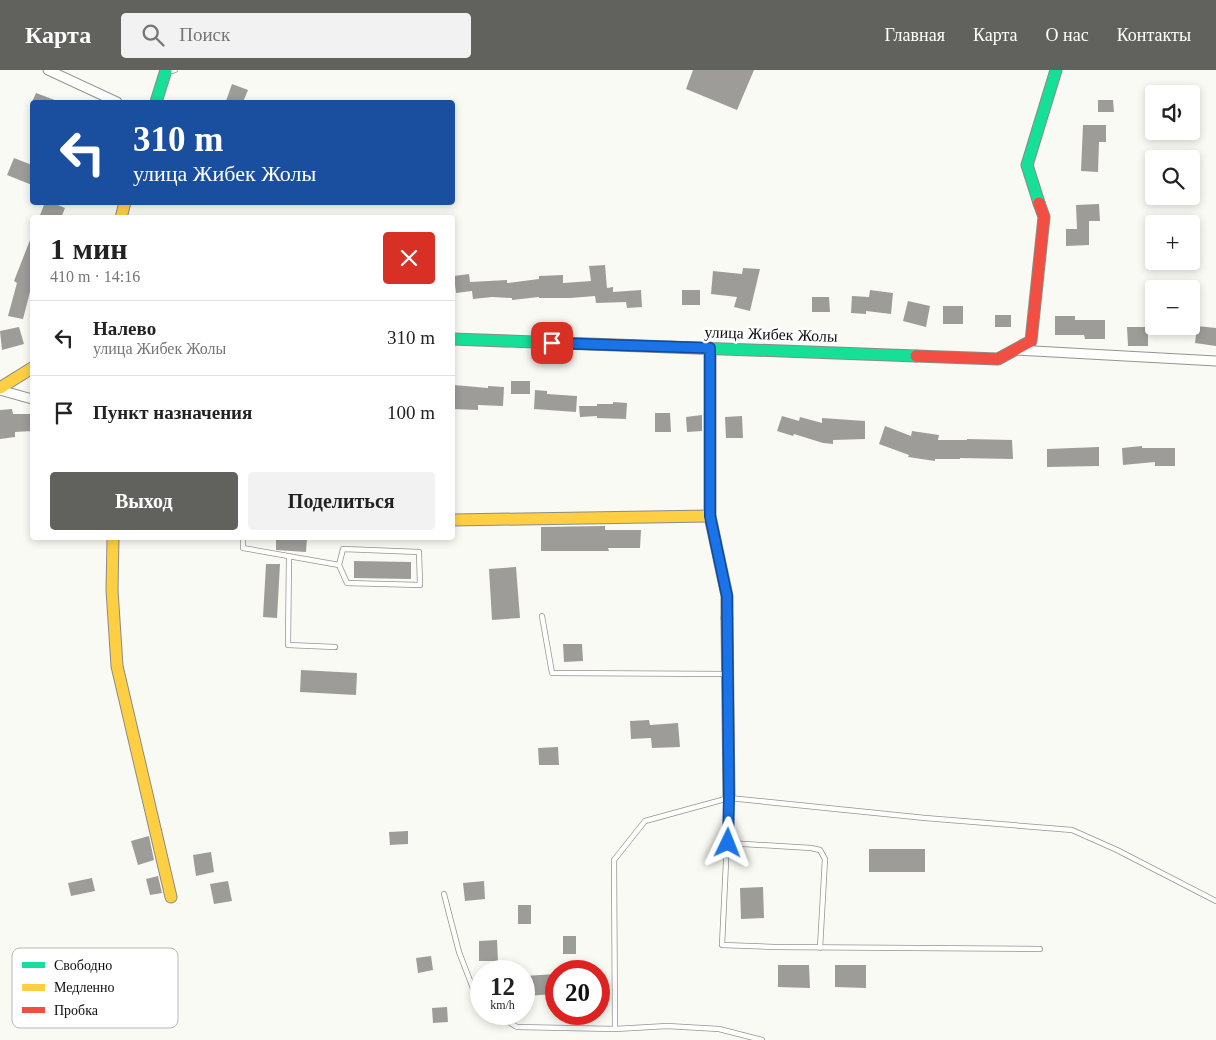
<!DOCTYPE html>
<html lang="ru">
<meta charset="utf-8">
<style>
body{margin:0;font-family:"Times New Roman",serif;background:#f2f2f2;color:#222;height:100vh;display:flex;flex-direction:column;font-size:19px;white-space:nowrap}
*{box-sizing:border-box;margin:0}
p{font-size:16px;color:#767676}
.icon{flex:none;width:28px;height:28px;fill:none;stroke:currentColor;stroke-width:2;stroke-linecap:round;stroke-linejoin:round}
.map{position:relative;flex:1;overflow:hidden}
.details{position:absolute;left:30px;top:145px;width:425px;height:325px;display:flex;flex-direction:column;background:#fff;border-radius:5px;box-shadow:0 2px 8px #0003}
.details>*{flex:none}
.top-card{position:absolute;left:30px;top:30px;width:425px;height:105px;border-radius:5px;box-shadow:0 2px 8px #0003;background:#1a4fa0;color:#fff;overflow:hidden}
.controls{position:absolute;left:1145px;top:15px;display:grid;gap:10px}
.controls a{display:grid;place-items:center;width:55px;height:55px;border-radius:5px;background:#fff;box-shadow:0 2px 8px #0003;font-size:25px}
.speed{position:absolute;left:470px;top:890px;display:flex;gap:10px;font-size:25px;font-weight:700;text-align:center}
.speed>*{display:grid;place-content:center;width:65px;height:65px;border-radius:50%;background:#fff;box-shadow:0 2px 8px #0003;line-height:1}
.speed small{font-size:12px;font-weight:400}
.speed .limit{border:8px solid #d22;background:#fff;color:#111}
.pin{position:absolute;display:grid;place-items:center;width:42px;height:42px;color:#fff;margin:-21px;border-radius:10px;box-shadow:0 2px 8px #0006}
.me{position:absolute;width:55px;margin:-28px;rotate:2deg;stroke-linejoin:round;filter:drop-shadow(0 0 4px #0008)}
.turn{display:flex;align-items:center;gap:18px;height:105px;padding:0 20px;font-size:22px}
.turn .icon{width:65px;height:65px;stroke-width:2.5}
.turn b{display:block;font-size:35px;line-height:42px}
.round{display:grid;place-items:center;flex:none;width:52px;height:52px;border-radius:5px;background:#f2f2f2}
.head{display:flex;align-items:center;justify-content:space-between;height:85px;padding:0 20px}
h1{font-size:30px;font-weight:700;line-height:38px}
.primary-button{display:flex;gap:10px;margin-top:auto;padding:10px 20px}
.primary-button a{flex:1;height:58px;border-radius:5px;background:#61615e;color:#fff;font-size:20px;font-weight:700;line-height:58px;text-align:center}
.primary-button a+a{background:#f2f2f2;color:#222}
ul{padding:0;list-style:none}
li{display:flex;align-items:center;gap:15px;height:75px;padding:0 20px;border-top:1px solid #e0e0e0}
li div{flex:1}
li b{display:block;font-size:19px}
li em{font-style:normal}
header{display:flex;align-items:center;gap:30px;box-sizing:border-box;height:70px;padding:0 25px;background:#61615e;color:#fff}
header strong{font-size:24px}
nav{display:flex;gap:28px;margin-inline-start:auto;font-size:18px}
.search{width:350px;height:45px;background:#f2f2f2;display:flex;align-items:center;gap:12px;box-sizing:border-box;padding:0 18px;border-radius:5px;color:#767676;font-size:19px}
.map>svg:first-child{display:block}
</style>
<header>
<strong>Карта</strong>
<div class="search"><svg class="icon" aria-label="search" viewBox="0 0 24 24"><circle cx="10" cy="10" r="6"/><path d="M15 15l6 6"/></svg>Поиск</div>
<nav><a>Главная</a><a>Карта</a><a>О нас</a><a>Контакты</a></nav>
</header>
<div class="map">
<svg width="1216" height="970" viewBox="0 0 1216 970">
<rect width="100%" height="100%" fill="#fafaf4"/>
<path fill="#9e9c99" d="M693,0H754L737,40L686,19Z
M232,14L248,20L243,32H231L226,31Z
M36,23L60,32H32Z
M1098,30H1113L1114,42H1098Z
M1083,55H1106V72H1099L1098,102L1081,101Z
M14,88L32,95V115L7,105Z
M45,132H51L65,138L61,148H39Z
M1099,134L1100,151H1089V175L1066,176V159H1077L1076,135Z
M32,165V218H31L23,249L8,246L17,213L14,211Z
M605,195L607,218L613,217V222L641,220L642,237L627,238L626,232L596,233L595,226L570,228H539V227L512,230V228L492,227L473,229L472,221L456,223L454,206L469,204L470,212L507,210V213L539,209V206L563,205V213L591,211L589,196Z
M743,198L760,199L750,241L734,237L737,227L711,224L713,201L742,204Z
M682,220H700V235H682Z
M870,220L893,223L891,244L866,241V244L851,243L852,226L869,227Z
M812,227H829L830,242H812Z
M908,231L930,236L926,257L903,251Z
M943,236H963V254H943Z
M995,245H1011V257H995Z
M1055,246H1075V250H1105V269H1085L1084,265H1055Z
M1197,256L1216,258V276L1195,273Z
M19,257L24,274L2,280L0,261Z
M1127,257H1148V276H1128Z
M511,311H530V324H511Z
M454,315L488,318V316L504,317L503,336L478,335V340L452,339Z
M535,320L547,321V324L577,326L576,342L534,339Z
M613,332L627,333L626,349L597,348V346L580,347L579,336H597V334H613Z
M12,339L13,344H32V361L15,362V367L0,369V340Z
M655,343H670L671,362H655Z
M702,345V361L687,362L686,347Z
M742,346L743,368H726L725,347Z
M782,346L799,351L800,347L822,353V348L865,351V369L833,370V374L823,373L794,364L793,366L777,361Z
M885,356L911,366L912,361L939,365L938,370H967V369L1012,370L1013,389L960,388V389H935V391L908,387L909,385L879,374Z
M1142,376V378H1175V396H1155V392L1123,395L1122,378Z
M1099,377V396L1047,397V379Z
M605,456V460H641L640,478H608L609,481H541V457Z
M276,468H307L306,482L276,480Z
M354,491L411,492V509L354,508Z
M266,494H280L277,548L263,547Z
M516,497L520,548L492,550L489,499Z
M563,574H582L583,591L564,592Z
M301,600L357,603L356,625L300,622Z
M649,650L650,655L678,653L680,677L652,678L651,668L631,669L630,651Z
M558,677L559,695H539L538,678Z
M408,761V774L390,775L389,762Z
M149,766L154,790L138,795L131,771Z
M869,779H925V802H869Z
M211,782L214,802L196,806L193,785Z
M158,806L162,823L150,825L146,809Z
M92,808L95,821L71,826L68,813Z
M228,811L232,831L214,834L210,814Z
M484,811L485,829L465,831L463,813Z
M763,817L764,848L741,849L740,818Z
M518,835H531V854H518Z
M563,866H576V884H563Z
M497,870L498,891H479V871Z
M431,886L433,900L418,903L416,888Z
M778,895H809L810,918L778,917Z
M835,895H866V918L835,917Z
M556,904V924L524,926V906Z
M447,937L448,952L433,953L432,938Z"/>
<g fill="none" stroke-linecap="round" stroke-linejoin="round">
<defs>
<path id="lane" d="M166,2L175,0
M243,468V478L339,495
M343,479L419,482L420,515L347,513L339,495Z
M289,486L288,575L335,577
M542,546L552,603L727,604
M729,729L722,875L774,877L1040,879
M728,773L811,778L820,780L825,789L820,878
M444,824L459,882L479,934L481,936
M495,944L517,957L615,959L667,956L719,959L762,970
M615,959L614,790L645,751L729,728L925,748L1072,760L1117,780L1216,831"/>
<path id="street" d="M48,0L117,32
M1015,280L1216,291
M0,320L32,329"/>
<path id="fast" d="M156,32L166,0
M1039,133L1027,95L1056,0
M452,269L916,286
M710,278V446L727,526V548"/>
<path id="slow" d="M121,148L125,132
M0,318L32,298
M452,450L710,446
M113,468L112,520L117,596L171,827"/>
<path id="jam" d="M916,286L998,289L1031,271L1044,147L1039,133
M727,548L729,728"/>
</defs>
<use href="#lane" stroke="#949492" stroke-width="6"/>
<use href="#street" stroke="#949492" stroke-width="11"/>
<use href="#fast" stroke="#8b8b88" stroke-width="13"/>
<use href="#slow" stroke="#8b8b88" stroke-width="13"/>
<use href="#jam" stroke="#8b8b88" stroke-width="13"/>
<use href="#lane" stroke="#fefefd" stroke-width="4.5"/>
<use href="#street" stroke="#fefefd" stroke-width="9"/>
<use href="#fast" stroke="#16e098" stroke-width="11"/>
<use href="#slow" stroke="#ffcf43" stroke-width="11"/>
<use href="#jam" stroke="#f24e42" stroke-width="11"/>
</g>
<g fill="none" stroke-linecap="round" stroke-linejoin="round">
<defs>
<path id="route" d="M552,273L710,278V446L727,526L729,728L728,773"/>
</defs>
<use href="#route" stroke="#114b97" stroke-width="12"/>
<use href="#route" stroke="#1a73e8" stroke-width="9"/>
</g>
<g text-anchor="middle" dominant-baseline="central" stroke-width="5" stroke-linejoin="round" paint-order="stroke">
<g font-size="16" fill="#0e0e0e" stroke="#fff">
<text transform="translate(771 264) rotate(2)">улица Жибек Жолы</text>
</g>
</g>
<rect x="12" y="878" width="166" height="80" rx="8" fill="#fff" stroke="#b7b7b7" stroke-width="1"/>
<rect x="22" y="892" width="23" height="6" fill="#16e098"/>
<rect x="22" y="914" width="23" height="7" fill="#ffcf43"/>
<rect x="22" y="937" width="23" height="6" fill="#f24e42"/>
<g font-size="14" fill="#0e0e0e">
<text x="54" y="900">Свободно</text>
<text x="54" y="922">Медленно</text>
<text x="54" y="945">Пробка</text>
</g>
</svg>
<div class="controls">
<a><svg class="icon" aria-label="sound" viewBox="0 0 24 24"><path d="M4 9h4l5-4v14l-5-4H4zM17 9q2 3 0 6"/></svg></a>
<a><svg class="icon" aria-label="search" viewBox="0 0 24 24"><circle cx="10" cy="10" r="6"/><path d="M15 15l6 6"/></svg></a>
<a>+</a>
<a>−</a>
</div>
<div class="speed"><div>12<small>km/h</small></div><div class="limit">20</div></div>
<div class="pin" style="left:552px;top:273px;background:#d93025"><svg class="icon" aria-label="arrive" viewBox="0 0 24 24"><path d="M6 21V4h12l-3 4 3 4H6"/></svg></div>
<svg class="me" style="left:728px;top:773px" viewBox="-20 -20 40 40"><path d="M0-17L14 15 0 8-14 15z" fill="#1a73e8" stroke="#fff" stroke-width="4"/></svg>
<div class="top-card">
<div class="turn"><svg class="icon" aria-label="left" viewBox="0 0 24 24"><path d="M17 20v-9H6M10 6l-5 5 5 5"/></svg><div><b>310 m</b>улица Жибек Жолы</div></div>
</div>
<section class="details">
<div class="head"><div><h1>1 мин</h1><p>410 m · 14:16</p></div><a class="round" style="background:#d93025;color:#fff"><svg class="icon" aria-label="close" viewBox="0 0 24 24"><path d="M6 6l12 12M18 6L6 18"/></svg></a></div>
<ul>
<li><svg class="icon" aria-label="left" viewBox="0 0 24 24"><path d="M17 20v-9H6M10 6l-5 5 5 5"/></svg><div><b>Налево</b><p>улица Жибек Жолы</p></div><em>310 m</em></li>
<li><svg class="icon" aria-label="arrive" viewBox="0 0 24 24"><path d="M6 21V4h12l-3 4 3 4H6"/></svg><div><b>Пункт назначения</b></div><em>100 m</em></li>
</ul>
<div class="primary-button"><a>Выход</a><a>Поделиться</a></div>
</section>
</div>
